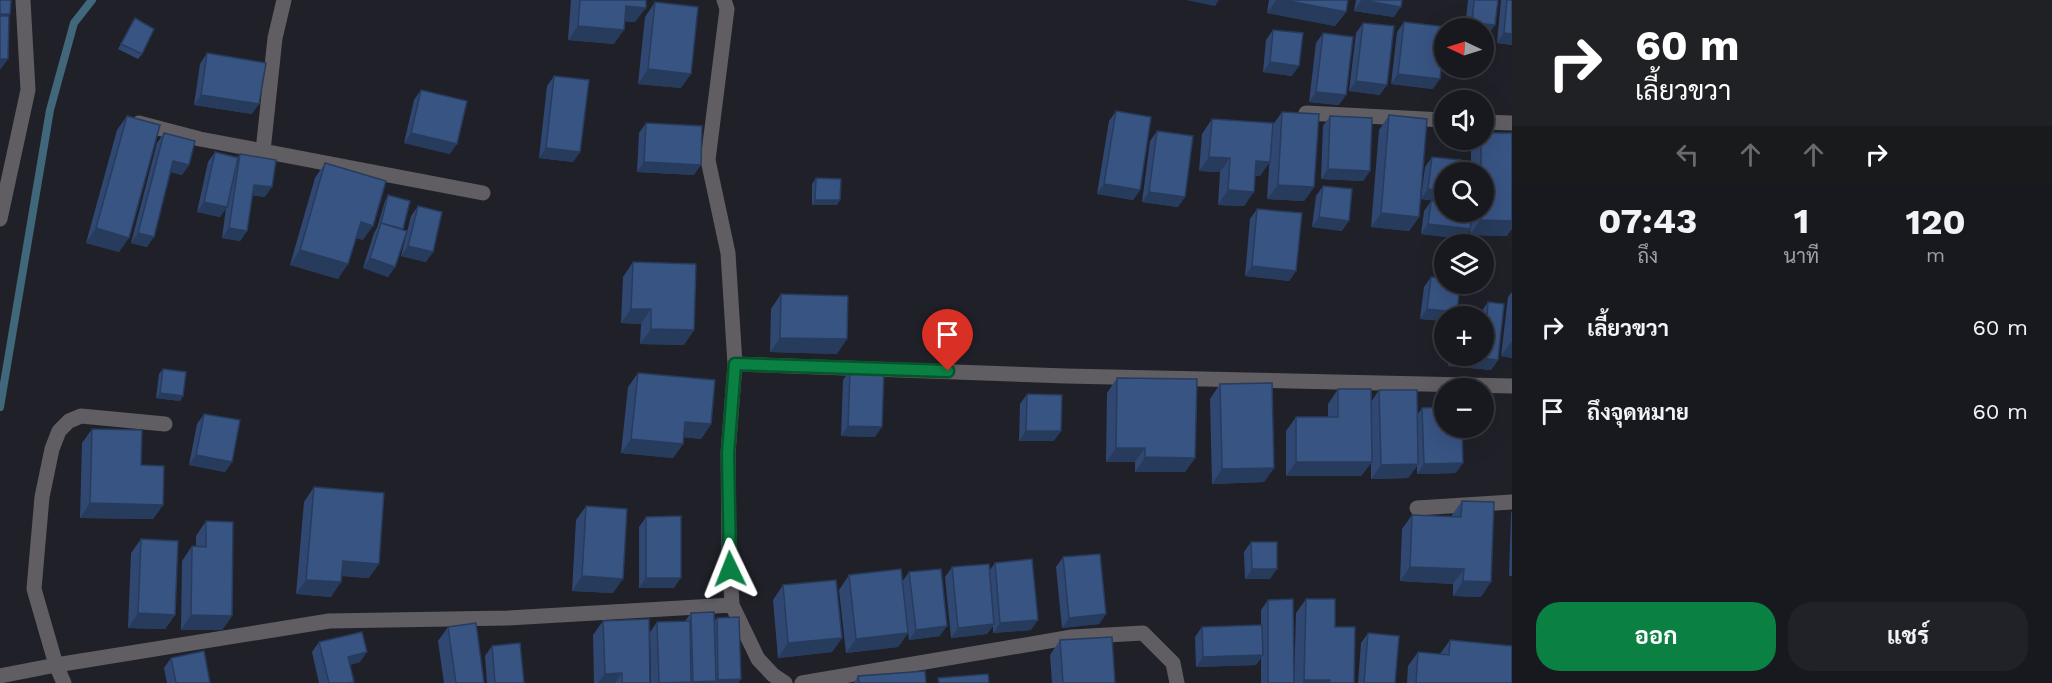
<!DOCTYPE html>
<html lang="th">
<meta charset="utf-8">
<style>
body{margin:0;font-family:"Work Sans",Sarabun,sans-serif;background:#212128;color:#f1f3f6;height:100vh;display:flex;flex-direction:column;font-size:22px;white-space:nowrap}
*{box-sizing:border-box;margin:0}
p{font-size:20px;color:#9fa0a4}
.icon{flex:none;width:33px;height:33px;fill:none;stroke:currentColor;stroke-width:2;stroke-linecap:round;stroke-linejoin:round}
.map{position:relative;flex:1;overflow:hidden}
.panel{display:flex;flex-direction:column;background:#18181f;width:540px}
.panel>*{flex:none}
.top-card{background:#202124;color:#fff;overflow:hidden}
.needle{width:39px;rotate:274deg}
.tools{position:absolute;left:1434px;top:18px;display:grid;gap:12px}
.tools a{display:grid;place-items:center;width:60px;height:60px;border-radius:50%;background:#18181f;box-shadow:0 6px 24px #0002,0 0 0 2px #36373d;font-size:30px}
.pin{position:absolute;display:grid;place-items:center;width:51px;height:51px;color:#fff;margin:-62px -26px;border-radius:50% 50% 50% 0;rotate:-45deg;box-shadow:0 0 6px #0007}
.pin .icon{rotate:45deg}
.me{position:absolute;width:66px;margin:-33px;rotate:358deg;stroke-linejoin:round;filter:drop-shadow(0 0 4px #0008)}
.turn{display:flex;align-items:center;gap:21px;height:126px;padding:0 24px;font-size:27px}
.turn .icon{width:78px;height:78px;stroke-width:2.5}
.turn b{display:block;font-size:42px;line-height:51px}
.lanes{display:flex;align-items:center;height:57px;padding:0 24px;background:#0003;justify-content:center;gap:30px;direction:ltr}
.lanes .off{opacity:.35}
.eta{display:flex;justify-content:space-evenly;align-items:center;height:102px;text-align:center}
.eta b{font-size:36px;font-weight:700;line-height:42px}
.action{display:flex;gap:12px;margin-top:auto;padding:12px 24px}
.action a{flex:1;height:69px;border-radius:24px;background:#0b8043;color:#fff;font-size:24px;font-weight:700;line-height:69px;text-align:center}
.action a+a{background:#212128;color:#f1f3f6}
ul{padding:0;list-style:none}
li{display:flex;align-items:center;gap:18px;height:84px;padding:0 24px}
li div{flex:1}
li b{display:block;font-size:22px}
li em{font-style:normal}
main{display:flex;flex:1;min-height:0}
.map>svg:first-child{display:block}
</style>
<main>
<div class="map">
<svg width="1512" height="683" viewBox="0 0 1512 683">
<rect width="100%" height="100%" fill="#202029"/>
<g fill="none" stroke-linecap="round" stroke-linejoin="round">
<path stroke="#41677a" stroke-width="8" d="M0,407L50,110L74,23L92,0"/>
<path stroke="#605e62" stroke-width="15" d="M724,0L727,9L708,160L728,253L735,364L728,453L729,551L732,605L758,659L773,675L785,683
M1306,113L1444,120
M1484,122L1512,123
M139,123L200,139L483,193
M263,151L275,38L284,0
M0,219L28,90L23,0
M735,364L1066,376L1512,386
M1417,508L1512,502
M0,676L56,665L329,621L508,618L732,605
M64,683L56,665L34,589L42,497L52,449L59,431L69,421L81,416L165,424
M802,683L1072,637L1143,633L1173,663L1177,683"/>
</g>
<path fill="#304871" d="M571,0H646L635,22L625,21L614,44L568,40Z
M1269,0H1348L1346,12L1335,26L1267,13Z
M1356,0H1402L1394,17L1354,11Z
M1468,0H1498L1488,35L1484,28H1465Z
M1501,0H1512V45L1497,43Z
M655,2L681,88L638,84L645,17Z
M135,18L142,54L138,59L118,49Z
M1404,22L1433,89L1391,84L1397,32Z
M1363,23L1380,95L1349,91L1356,33Z
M1273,30L1292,76L1263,72L1266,40Z
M1323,33L1339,105L1309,102L1316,43Z
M207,53L252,114L194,105L200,64Z
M554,76L580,152L573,162L539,158L547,86Z
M421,90L450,154L404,143L414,100Z
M1116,111L1140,190L1133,200L1097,194L1109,121Z
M1282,112L1314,187L1304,201L1267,199L1270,153L1260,176H1255L1244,206L1218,205L1220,172L1199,171L1202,134L1212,119L1272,126Z
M1389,115L1419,217L1409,231L1371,227L1379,130Z
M127,116L119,252L86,243L117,130Z
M1330,116L1370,171L1363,181L1321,179L1323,126Z
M646,123L694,175L637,172L639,133Z
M1157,131L1178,207L1142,202L1150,141Z
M164,133L189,165L182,175L171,172L147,247L131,243L157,143Z
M1477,140H1484L1507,236L1470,235V230L1463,239L1421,234L1424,211L1431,201L1444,212H1484V172H1471V147Z
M215,152L238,157L240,154L265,197L252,195L247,231L240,241L222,238L226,208L220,217L197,212L208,162Z
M1432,157L1444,172V202L1421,199L1425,167Z
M325,163L363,240L356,238L338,279L290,265L315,178Z
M816,178L840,200L837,205H812V184Z
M1323,186L1342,231L1312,227L1316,196Z
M388,195L403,229L395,267L388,277L363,268L374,233L377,228L385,201Z
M418,206L426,262L401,256L411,216Z
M1257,209L1296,271L1289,281L1245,276L1250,219Z
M633,262L694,330L684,345L640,344L641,324L621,323L623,277Z
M1431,277L1444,316V321L1420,319L1424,287Z
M1512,292V358L1501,356L1508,297Z
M781,294L837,354L770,352L771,309Z
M1488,302L1498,360L1491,370L1448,366L1450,356H1484V316H1458L1460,313L1481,316V312Z
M163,369L183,396L180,401L156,398L159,374Z
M850,370L875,437L841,436L843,380Z
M638,373L711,424L701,439L683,437V444L673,458L621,453L628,387Z
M1117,378L1195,458L1185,472H1135V462H1106L1107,393Z
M1220,384L1274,468L1264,482L1212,484L1210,399Z
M1338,389L1371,402L1379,390L1417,415L1422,408L1456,473L1417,474V466L1408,478L1371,479V463L1361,476H1286V431L1296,417H1328V404Z
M1027,394L1054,441H1019L1020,404Z
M204,414L232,462L225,472L189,465L197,424Z
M92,429L141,465L163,505L153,519L80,518L82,443Z
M314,487L369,578L341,576L331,597L296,594L304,502Z
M1462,501L1481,597L1453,596V584L1400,581L1402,529L1412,515L1452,517V515Z
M586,506L613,593L572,591L576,520Z
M1512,511V576H1509L1511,513Z
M646,517L674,588H639V527Z
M206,521L232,616L222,630H181L182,561L192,546L196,547V536Z
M141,539L175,615L165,629L128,628L131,553Z
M1251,542L1270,579H1245L1244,552Z
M1063,557L1106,614L1099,624L1062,628L1056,567Z
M995,563L1031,630L993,633V626L987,634L951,638L945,577L952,567L989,571Z
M909,572L940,636L909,640L908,633L898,647L846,653L839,590L849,575L902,582Z
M783,585L842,638L832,652L778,658L773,600Z
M1306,599L1335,627L1354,683H1294L1296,613Z
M1268,600L1294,683H1261V658L1256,665L1196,667L1195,637L1202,627L1261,625V610Z
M691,613L714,621L717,618L741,679L738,683H651L650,632L657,622L685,621Z
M603,621L650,683H594L593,635Z
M448,627L484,683H444L438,641Z
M1368,633L1395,683H1358L1361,643Z
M1060,640L1115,683H1052L1050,655Z
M1450,640L1512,683H1407L1408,666L1418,652L1440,654Z
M319,642L360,662L350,665L353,683H319L312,652Z
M492,646L524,683H487L485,656Z
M171,658L210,683H167L164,668Z
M858,676L926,683H854Z"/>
<path fill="#273b5c" d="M1186,0H1219L1215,6Z
M1276,0H1284L1346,12L1335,26L1267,13Z
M1361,1L1401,7L1394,17L1354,11Z
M626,6L646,8L635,22L616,21Z
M0,14H10L0,28Z
M1472,23L1495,25L1488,35H1484V28H1468Z
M578,26L624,30L614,44L568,40Z
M1504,33L1512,34V45L1497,43Z
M0,59H8L0,70Z
M1270,62L1299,66L1292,76L1263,72Z
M648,69L691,74L681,88L638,84Z
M1398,74L1440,79L1433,89L1391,84Z
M1356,81L1387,85L1380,95L1349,91Z
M1316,92L1346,95L1339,105L1309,102Z
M201,95L259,104L252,114L194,105Z
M411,133L457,144L450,154L404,143Z
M546,148L580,152L573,162L539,158Z
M1209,157L1230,158L1220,172L1199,171Z
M173,161L189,165L182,175L166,171Z
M1256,161L1270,162L1260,176L1246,175Z
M644,162L701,165L694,175L637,172Z
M1328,169L1370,171L1363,181L1321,179Z
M1104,184L1140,190L1133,200L1097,194Z
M254,185L272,187L265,197L247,195Z
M1278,185L1314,187L1304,201L1267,199Z
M1428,189L1444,191V202L1421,199Z
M1228,190L1254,192L1244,206L1218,205Z
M1149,192L1185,197L1178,207L1142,202Z
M815,200H840L837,205H812Z
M204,202L227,207L220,217L197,212Z
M1381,213L1419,217L1409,231L1371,227Z
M1319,217L1349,221L1342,231L1312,227Z
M1480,220L1512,221V229L1507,236L1470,235Z
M361,222L373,226L363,240L350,236Z
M1428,224L1470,229L1463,239L1421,234Z
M96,228L129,238L119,252L86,243Z
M229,228L247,231L240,241L222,238Z
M138,233L154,237L147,247L131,243Z
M408,246L433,252L426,262L401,256Z
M300,250L348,264L338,279L290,265Z
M370,258L395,267L388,277L363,268Z
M1252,266L1296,271L1289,281L1245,276Z
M631,309H651L641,324L621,323Z
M1427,309L1457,312L1454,316H1444V321L1420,319Z
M651,329L694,330L684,345L640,344Z
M780,338L847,339L837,354L770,352Z
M1511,342H1512V358L1501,356Z
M1456,356L1498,360L1491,370L1448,366Z
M160,393L183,396L180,401L156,398Z
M685,422L711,424L701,439L675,436Z
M848,426L882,427L875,437L841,436Z
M1026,431H1061L1054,441H1019Z
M631,439L683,444L673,458L621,453Z
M1116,448H1145L1135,462H1106Z
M196,455L232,462L225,472L189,465Z
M1145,457L1195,458L1185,472H1135Z
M1296,462H1372L1361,476H1286Z
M1463,463L1456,473L1417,474L1424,464Z
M1418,464L1408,478L1371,479L1381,465Z
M1274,468L1264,482L1212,484L1222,469Z
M90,503L163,505L153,519L80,518Z
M343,561L379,564L369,578L332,575Z
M1410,567L1464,569L1453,584L1400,581Z
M1252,569H1277L1270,579H1245Z
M582,576L623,579L613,593L572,591Z
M646,578H681L674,588H639Z
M306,580L341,582L331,597L296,594Z
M1463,581L1491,582L1481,597L1453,596Z
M138,613L175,615L165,629L128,628Z
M1106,614L1099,624L1062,628L1069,618Z
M191,615L232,616L222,630H181Z
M1038,620L1031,630L993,633L1000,623Z
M994,624L987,634L951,638L958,628Z
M947,626L940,636L909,640L916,630Z
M908,633L898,647L846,653L856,639Z
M842,638L832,652L778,658L788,643Z
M367,652L360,662L341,667L348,657Z
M1263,655L1256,665L1196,667L1203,657Z
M622,673L615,683H598L605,674Z
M741,679L738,683H716L718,680Z
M1304,680H1330L1328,683H1302Z
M716,681L715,683H692L693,682Z"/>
<path fill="#385483" stroke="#273b5c" stroke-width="1.5" d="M0,0H11L10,14H0Z
M580,0H646V8L626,6L624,30L578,26Z
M1284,0H1348L1346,12Z
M1361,0H1402L1401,7Z
M1474,0H1498L1495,25L1472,23Z
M1507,0H1512V34L1504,33Z
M655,2L698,7L691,74L648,69Z
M0,16H9L8,59H0Z
M135,18L154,29L142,54L121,44Z
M1404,22L1447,27L1446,28H1444V43L1440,79L1398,74Z
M1363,23L1394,26L1387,85L1356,81Z
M1273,30L1303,33L1299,66L1270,62Z
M1323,33L1353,37L1346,95L1316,92Z
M207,53L266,63L259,104L201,95Z
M554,76L589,80L580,152L546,148Z
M421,90L467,101L457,144L411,133Z
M1116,111L1151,117L1140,190L1104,184Z
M1282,112L1319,114L1314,187L1278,185Z
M1389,115L1427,119L1419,217L1381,213Z
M127,116L160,125L129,238L96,228Z
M1330,116L1372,118L1370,171L1328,169Z
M1212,119L1273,123L1270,162L1256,161L1254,192L1228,190L1230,158L1209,157Z
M646,123L702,126L701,165L644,162Z
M1157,131L1193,136L1185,197L1149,192Z
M164,133L195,141L189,165L173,161L154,237L138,233Z
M1484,133H1512V221L1480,220V212H1484V172H1481V140H1484Z
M215,152L238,158L227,207L204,202Z
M240,154L276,160L272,187L254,185L247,231L229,228Z
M1432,157L1461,160L1460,172H1444V191L1428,189Z
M325,163L386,181L373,226L361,222L348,264L300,250Z
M816,178L841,179L840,200H815Z
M1323,186L1352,189L1349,221L1319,217Z
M388,195L410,201L403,229L381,223Z
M1431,201L1444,202V212H1473L1470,229L1428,224Z
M418,206L442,212L433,252L408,246Z
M1257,209L1302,213L1296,271L1252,266Z
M381,223L407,231L395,267L370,258Z
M633,262L696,264L694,330L651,329V309H631Z
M1431,277L1444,278V284H1460L1457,312L1427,309Z
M781,294L848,296L847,339L780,338Z
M1488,302L1504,304L1498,360L1456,356H1484V316H1460V313L1487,316Z
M163,369L186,372L183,396L160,393Z
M850,370L884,371L882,427L848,426Z
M638,373L715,380L711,424L685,422L683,444L631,439Z
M1117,378L1197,379L1195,458L1145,457V448H1116Z
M1272,383L1274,468L1222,469L1220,384Z
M1338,389H1371L1372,462H1296V417H1338Z
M1379,390H1417L1418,464L1381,465Z
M1027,394L1062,395L1061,431H1026Z
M1444,407V428H1462L1463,463L1424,464L1422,408Z
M204,414L240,420L232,462L196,455Z
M92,429L142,430L141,465L164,466L163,505L90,503Z
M314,487L384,493L379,564L343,561L341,582L306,580Z
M1462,501L1494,502L1491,582L1463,581L1464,569L1410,567L1412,515L1461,517Z
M586,506L627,509L623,579L582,576Z
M681,516V578H646V517Z
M206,521L233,522L232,616L191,615L192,546L206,547Z
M141,539L178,541L175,615L138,613Z
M1251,542H1277V569H1252Z
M1100,554L1106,614L1069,618L1063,557Z
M1032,559L1038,620L1000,623L995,563Z
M989,564L994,624L958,628L952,567Z
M901,569L908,633L856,639L849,575Z
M941,569L947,626L916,630L909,572Z
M836,580L842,638L788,643L783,585Z
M1293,599L1294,683H1268V600Z
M1306,599H1335V627H1355L1354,683H1330V680H1304Z
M714,612L716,681L693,682L691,613Z
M739,617L741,679L718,680L717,618Z
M649,619L650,683H622V673L605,674L603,621Z
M690,621L691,682L659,683L657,622Z
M476,623L484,683H456L448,627Z
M1262,625L1263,655L1203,657L1202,627Z
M362,632L367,652L348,657L354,682L349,683H329L319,642Z
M1368,633L1399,636L1395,683H1364Z
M1112,637L1115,683H1063L1060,640Z
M1450,640L1512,646V683H1416L1418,652L1449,655Z
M520,643L524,683H495L492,646Z
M204,651L210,683H176L171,658Z
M925,671L926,683H859L858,676Z
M988,674L989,683H939L938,678Z"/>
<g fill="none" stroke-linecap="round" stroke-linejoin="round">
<defs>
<path id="route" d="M730,569L728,453L735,364L948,371"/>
</defs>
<use href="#route" stroke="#07532c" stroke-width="15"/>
<use href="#route" stroke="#0b8043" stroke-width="10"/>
</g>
</svg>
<div class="tools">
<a><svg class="needle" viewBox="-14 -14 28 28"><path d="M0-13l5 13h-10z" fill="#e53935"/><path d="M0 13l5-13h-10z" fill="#9fa0a4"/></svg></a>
<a><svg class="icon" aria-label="sound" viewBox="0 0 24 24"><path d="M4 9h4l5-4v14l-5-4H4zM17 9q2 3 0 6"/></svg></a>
<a><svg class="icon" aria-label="search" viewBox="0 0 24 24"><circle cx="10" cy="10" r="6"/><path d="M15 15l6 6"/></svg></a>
<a><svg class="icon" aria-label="layers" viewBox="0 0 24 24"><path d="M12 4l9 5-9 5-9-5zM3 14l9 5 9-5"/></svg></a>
<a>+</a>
<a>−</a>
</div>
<div class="pin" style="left:948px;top:371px;background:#d93025"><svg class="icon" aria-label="arrive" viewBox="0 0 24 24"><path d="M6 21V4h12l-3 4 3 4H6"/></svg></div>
<svg class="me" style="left:730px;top:569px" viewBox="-20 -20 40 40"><path d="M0-17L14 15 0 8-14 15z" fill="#0b8043" stroke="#fff" stroke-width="4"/></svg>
</div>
<section class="panel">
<div class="top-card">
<div class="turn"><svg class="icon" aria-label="right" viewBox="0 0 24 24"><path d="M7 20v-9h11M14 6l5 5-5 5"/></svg><div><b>60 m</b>เลี้ยวขวา</div></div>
<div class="lanes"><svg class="icon off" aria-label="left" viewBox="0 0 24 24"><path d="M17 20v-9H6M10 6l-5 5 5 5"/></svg><svg class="icon off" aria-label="ahead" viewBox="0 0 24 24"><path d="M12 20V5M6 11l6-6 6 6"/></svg><svg class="icon off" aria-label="ahead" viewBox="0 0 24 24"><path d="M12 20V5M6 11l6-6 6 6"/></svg><svg class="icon" aria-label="right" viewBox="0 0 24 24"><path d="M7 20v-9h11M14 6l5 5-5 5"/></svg></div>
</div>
<div class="eta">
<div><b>07:43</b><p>ถึง</p></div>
<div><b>1</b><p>นาที</p></div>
<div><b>120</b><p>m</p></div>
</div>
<ul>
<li><svg class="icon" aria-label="right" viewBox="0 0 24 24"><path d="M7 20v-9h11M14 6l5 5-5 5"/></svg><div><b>เลี้ยวขวา</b></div><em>60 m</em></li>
<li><svg class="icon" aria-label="arrive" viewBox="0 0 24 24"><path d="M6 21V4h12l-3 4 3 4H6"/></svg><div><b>ถึงจุดหมาย</b></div><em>60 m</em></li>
</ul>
<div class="action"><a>ออก</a><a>แชร์</a></div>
</section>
</main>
